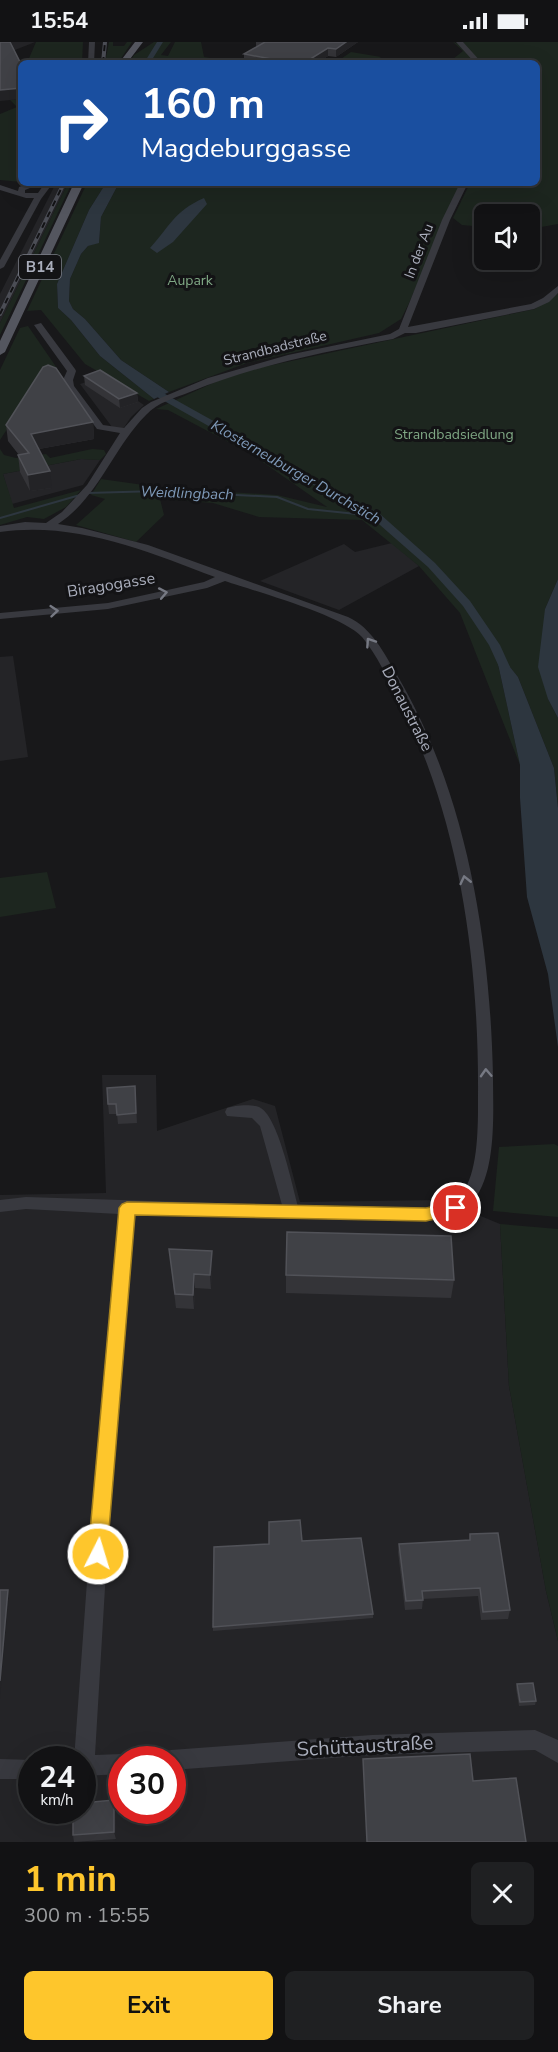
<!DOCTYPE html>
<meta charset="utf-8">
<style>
body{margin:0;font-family:"Nunito Sans",sans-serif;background:#1f2022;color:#f1f3f6;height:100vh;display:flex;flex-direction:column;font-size:22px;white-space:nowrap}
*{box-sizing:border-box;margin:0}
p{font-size:20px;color:#9c9ea0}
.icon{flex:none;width:33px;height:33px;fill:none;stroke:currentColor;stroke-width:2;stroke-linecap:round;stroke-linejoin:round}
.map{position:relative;height:1800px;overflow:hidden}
.panel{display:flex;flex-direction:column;background:#121214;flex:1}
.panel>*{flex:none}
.guide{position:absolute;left:18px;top:18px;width:522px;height:126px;border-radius:9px;box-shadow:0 6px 24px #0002,0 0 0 2px #313234;background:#1a4fa0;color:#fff;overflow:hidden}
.controls{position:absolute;left:474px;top:162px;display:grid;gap:12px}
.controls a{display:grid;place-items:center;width:66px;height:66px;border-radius:9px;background:#121214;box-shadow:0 6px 24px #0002,0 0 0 2px #313234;font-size:30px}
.speed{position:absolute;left:18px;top:1704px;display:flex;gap:12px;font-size:30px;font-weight:700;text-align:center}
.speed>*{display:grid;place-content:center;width:78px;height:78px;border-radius:50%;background:#121214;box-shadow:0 6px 24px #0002,0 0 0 2px #313234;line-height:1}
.speed small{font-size:15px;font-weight:400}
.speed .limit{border:9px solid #d22;background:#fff;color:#111}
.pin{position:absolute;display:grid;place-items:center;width:51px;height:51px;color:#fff;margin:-26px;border:3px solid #fff;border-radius:50%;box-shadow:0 2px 6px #0007}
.me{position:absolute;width:66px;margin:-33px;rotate:5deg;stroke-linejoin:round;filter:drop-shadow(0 0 4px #0008)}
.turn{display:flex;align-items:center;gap:21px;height:126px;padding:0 24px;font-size:27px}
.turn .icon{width:78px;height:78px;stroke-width:2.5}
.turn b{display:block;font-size:42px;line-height:51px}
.round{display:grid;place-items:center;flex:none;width:63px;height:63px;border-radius:9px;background:#1f2022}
.headline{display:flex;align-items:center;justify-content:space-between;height:102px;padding:0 24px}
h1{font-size:36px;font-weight:700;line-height:45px;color:#fec62c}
.button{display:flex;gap:12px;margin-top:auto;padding:12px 24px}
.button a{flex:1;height:69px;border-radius:9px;background:#fec62c;color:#111;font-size:24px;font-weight:700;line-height:69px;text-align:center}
.button a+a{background:#1f2022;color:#f1f3f6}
.status{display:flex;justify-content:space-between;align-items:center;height:42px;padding:0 30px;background:#121214;direction:ltr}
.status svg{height:16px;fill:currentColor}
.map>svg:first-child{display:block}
</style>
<div class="status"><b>15:54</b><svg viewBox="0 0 49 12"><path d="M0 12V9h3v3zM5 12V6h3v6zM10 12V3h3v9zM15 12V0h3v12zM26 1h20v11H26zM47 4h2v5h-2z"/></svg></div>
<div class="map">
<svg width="558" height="1800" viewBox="0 0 558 1800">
<rect width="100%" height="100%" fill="#18181a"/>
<path fill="#242427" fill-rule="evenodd" d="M56,141H68L0,281V252Z
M102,335L144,363L131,375L123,387L112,385L80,342Z
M81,417L100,418L83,443L12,462L3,432Z
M392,501L419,524L339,568L260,539L344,502L355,510Z
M13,614L28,715L0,719V615Z
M102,1033H156L157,1089L253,1057L275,1064L300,1160L442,1158L500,1182L509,1344L546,1549L558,1599V1800H0V1153L106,1151ZM32,1718H82V1768H32ZM122,1718H172V1768H122Z"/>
<path fill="#1d261f" d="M36,0H83L82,21H27Z
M109,0H113V4H124L127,0H132L118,21H105Z
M154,0H171L161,13L168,14L175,0H201L204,15L228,19L225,21H129L134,13Z
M453,0L459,2L458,0H558V182L530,187V172H484V185L462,183L453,176L470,141H537V21H448L463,9Z
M351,10L381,15L373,21H335Z
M21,57V140L0,138V72L17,65L10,58Z
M68,141H72L0,293V281Z
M87,141H106L89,168L57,242L58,266L71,278L100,314L154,357L149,359L85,322L41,268L27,269Z
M119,141H461L409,261L401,277L379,291L247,321L169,350L121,318L85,277L73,267L69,259L70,237L81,212L88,204L99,200L101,175Z
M558,251V537L545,567L548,657L558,676V766L554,726L518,635L498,611V622L520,723L460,571L419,524L362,478L259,475L213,461L160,457L164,473L136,500L76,483L105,457L91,453L101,437L165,446L277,453L327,465L251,412L168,368L156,367L235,331L535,267Z
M28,284L61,332L39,338L0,398V328L20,286Z
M0,407L4,413L16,416L46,412L50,416L92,407L104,408L106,412L100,418L81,417L3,432L14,466L81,448L66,465L44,477L27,475L0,483Z
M47,830L56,866L0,875V836Z
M554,1102L558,1104V1175L493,1169L499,1105Z
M500,1182L558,1187V1599L546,1549L509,1344Z"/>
<path fill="#2d363f" d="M106,141H119L101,175L99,201L88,204L81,212L70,237L69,259L73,267L85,277L121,318L169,350L154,357L100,314L71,278L58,266L57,242L89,168Z
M204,156L207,162L173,200L157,211L150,206C171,183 173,170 204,156Z
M558,537V676L548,657L538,625L545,567Z
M498,610L518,635L554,726L558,766V1005L548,932L527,855L520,756V723L498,622Z"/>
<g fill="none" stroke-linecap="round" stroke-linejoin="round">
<path stroke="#2d363f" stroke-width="2" d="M87,451L158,449L277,455L308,467L376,474
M0,476L80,453"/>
<path fill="#2d363f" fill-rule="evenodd" d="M157,0H163L150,21H144Z
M143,343H149L380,472L435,521L470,559L500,603L510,625L508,627H500L489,603L463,564L428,525L372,476L143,347Z"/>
<path fill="#38393f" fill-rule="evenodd" d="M89,0H95L94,21H88Z
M456,0H463L482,21H475Z
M31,141H42L25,148V151H38L45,141H53L41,157L4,225L0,227V218L34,156H26L0,148V143L18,149L19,145Z
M460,141H468L450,178L408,285L531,262L543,256L558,244V251L549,260L534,267L416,291H405L393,297C324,310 256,323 190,350C175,356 158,360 146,373C113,406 99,455 58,482L82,486L148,503L348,575C372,586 384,611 397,633C467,752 490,898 493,1034C493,1070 497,1128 474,1158C463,1173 443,1177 426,1179L134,1173L107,1512L95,1713L122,1712L130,1718H122V1732L82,1734V1718H74L89,1512L119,1172L26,1167L0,1170V1158L26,1155L282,1163L260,1084L252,1076L227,1074L225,1070L227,1066C235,1063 251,1062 259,1065C278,1073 292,1143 298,1164L426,1167C440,1164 453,1162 462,1151C479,1130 478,1080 478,1054C479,921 460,777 399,658C388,637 377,613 362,595C342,573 257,550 225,539L207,546L108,567L0,577V571L108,561L204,540L215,535C147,509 74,479 0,490V484L25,480L46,481L62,470L87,443L120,391L97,387L65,344L63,338L67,329L34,283L41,281L75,327L76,329L73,338L74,344L103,383L124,386L142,366L151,360L208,336L288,313L390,292L399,287L442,178Z
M535,1688L558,1698V1721L535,1708L372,1713L172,1728V1718H161L164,1711L171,1708L372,1693Z
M0,1717L33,1718H32V1737H0Z"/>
<path fill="#54565f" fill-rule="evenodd" d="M135,0H143L127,21H119Z
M74,141H84L5,310L0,313V299Z"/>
<defs>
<path id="rail" d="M103,21L105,0
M0,272L64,141"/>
</defs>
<use href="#rail" stroke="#4b4d55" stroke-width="4"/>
<use href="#rail" stroke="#131315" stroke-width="2" stroke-dasharray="6" stroke-linecap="butt"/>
</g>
<path fill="#343438" d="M256,0H358L336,15L328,14L317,21H244V12L256,5Z
M84,334L137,351L138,360L120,366L85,343Z
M93,380L94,397L39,407L52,446L30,449L20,430L18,413H19L8,399L6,383Z
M135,1044L137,1081L118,1082L117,1072H109L108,1062Z
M169,1207L212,1223L211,1247L195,1246L194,1267L176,1266Z
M286,1233L454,1238L451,1256L286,1251Z
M470,1498L510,1568L508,1577L481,1578L478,1554L423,1557L422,1567L405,1568L398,1510L399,1502Z
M302,1499L373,1572V1576L213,1589V1585Z
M517,1642L536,1659L535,1663L519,1664L516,1646Z
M114,1758L115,1766L116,1797L74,1800L73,1793Z"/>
<path fill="#232326" d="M9,0H35L10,10Z
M346,0H358L336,15V7Z
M328,6V14L317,21H304Z
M21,46V57L0,59V48Z
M137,351L138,360L120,366L119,357Z
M93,380L94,397L33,408L31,392Z
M50,429L52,446L30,449L28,433Z
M212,1209V1223L211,1247L210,1233Z
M194,1232L195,1246L194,1267L193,1253Z
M8,1548L9,1553L0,1657V1639Z
M114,1758L115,1766L116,1797L114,1790Z"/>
<path fill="#404146" stroke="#515258" stroke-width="1.5" d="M0,0H10L21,22V46L0,48Z
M265,0H346L336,7L328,6L304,21H293L244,12Z
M48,323L56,326L93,380L31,392L50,429L28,433L18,413L29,411L6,383L43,325Z
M100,328L137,351L119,357L84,334Z
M135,1044L136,1071L117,1073L116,1062H108L107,1046Z
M287,1190L451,1194L454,1238L286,1233Z
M169,1207L212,1209L210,1233L194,1232L193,1253L175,1252Z
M300,1478L302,1499L361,1496L373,1572L213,1585L214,1505L269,1502V1480Z
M498,1491L510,1568L483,1570L480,1546L422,1549L423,1558L406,1559L399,1502L470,1498V1492Z
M0,1548H8L0,1639Z
M533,1641L536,1659L520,1660L517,1642Z
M470,1712L473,1739L516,1736L526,1800H367L363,1717Z
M114,1758V1790L73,1793V1768H82V1761Z"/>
<defs><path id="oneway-chevron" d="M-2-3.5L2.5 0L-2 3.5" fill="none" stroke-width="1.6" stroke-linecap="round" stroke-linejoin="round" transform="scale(1.5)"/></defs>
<g stroke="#767983">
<use href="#oneway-chevron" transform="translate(163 551) rotate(-11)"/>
<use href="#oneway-chevron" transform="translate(54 569) rotate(-5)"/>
<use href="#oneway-chevron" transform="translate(370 600) rotate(-124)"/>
<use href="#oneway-chevron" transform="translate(465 838) rotate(-103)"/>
<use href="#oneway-chevron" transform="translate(486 1031) rotate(-93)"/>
</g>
<path fill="#fec62c" stroke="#a5811d" stroke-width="1.5" d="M127,1160L426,1166L456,1160L461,1161L463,1166L461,1171L426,1179L135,1173L107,1512L104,1519L98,1521L91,1519L88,1512L119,1166L122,1162Z"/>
<g text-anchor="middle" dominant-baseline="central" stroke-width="6" stroke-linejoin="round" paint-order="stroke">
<g font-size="14" fill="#a9adbb" stroke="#131315">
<text transform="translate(419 209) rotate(-69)">In der Au</text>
<text transform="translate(275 306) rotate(-14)">Strandbadstraße</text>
</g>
<g font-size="14" fill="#7fa784" stroke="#131315">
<text x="190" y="238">Aupark</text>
<text x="454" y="392">Strandbadsiedlung</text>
</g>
<rect fill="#131315" stroke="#7c7f89" stroke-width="1.5" x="19" y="213" width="42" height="24" rx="4.5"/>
<g font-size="15" font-weight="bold" fill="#a9adbb">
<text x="40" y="225">B14</text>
</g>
<g font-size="15" font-style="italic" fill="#7e99b8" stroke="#131315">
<text transform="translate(296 430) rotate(30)">Klosterneuburger Durchstich</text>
<text transform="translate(187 451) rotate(2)">Weidlingbach</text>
</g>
<g font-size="16" fill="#a9adbb" stroke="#131315">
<text transform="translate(111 543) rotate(-9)">Biragogasse</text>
<text transform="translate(407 667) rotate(63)">Donaustraße</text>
</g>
<g font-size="20" fill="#a9adbb" stroke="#131315">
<text transform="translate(365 1704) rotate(-3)">Schüttaustraße</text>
</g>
</g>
</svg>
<div class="controls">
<a><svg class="icon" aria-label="sound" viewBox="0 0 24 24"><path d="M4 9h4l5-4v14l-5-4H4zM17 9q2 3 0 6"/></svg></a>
</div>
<div class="speed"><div>24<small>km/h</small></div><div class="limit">30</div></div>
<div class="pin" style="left:456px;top:1166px;background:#d93025"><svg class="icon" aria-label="arrive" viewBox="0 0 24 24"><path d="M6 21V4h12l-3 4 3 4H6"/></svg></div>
<svg class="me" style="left:98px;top:1512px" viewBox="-20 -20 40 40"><circle r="17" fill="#fec62c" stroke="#fff" stroke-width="3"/><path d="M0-11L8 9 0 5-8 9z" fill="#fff"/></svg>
<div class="guide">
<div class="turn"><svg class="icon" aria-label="right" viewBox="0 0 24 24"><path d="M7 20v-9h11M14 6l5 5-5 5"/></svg><div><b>160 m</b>Magdeburggasse</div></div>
</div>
</div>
<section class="panel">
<div class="headline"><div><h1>1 min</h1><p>300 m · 15:55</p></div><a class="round"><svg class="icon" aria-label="close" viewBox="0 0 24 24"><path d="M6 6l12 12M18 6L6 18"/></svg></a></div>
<div class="button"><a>Exit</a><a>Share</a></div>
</section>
